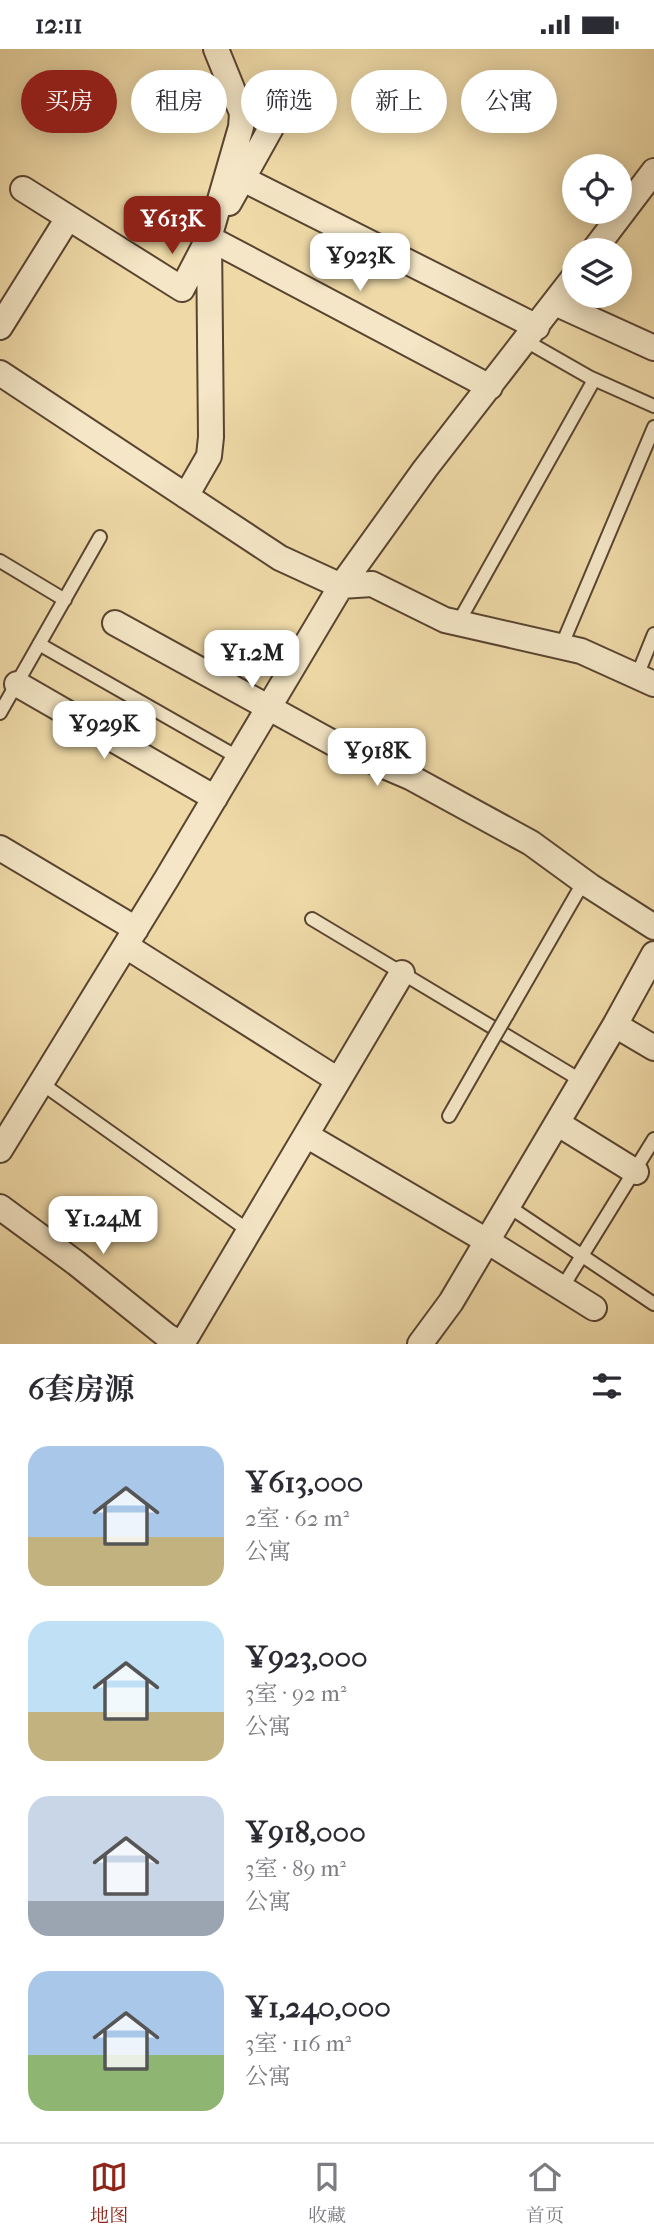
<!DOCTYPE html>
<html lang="zh">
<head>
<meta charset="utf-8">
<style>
	:root { --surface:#fff; --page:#f7f7f7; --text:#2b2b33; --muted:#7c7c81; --line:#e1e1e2; --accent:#8f2418 }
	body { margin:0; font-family:"IM FELL French Canon","Noto Serif SC",serif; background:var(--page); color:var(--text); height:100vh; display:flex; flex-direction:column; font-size:26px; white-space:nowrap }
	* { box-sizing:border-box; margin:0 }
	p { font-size:23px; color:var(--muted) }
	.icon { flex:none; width:38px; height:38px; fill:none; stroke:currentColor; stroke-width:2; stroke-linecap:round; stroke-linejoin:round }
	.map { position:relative; height:1295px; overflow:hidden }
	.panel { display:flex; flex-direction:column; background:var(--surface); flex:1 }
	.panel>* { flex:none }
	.banner { position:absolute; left:21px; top:21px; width:612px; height:63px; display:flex; gap:14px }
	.tools { position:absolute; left:562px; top:105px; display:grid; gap:14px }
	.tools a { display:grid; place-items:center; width:70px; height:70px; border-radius:50%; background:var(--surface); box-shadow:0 4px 18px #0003; font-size:35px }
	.price { position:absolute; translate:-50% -60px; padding:0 16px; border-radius:14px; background:#fff; color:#222; font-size:23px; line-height:46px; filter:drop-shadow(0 2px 4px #0008) }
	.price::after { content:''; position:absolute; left:50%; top:42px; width:21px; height:16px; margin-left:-10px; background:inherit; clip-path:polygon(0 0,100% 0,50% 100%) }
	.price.active { background:var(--accent); color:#fff }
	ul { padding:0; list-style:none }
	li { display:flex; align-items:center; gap:21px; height:175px; padding:0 28px }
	li span { display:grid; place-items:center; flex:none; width:196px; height:140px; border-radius:21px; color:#555 }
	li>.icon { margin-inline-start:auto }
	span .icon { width:84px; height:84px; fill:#fffc; stroke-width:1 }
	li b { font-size:30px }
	h2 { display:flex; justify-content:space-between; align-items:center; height:84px; padding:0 28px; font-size:30px }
	.tag { padding:0 24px; border-radius:32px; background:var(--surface); box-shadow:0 4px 18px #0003; font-size:24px; line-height:63px }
	.tag.active { background:var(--accent); color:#fff }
	.status { display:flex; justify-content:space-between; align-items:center; height:49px; padding:0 35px; background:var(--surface); direction:ltr }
	.status svg { height:19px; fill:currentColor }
	.dock { display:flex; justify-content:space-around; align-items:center; height:98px; border-top:2px solid var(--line); background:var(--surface); font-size:19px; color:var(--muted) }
	.dock a { display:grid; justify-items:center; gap:4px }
	.dock .active { color:var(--accent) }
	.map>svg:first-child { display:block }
</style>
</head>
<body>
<div class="status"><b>12:11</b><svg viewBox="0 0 49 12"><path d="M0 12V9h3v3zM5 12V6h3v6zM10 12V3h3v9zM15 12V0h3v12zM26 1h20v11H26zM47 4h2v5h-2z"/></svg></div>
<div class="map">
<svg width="654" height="1295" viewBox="0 0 654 1295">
	<rect width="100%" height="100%" fill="#eed9a7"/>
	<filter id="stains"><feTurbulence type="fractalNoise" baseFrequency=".00286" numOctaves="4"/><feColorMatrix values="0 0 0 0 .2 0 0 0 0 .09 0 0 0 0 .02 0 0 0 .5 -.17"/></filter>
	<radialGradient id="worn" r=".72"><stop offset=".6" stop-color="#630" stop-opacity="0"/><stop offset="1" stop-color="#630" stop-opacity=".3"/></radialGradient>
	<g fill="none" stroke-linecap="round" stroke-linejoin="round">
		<g stroke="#594431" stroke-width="16">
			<path id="service" d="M526 292 589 328 654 357
				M0 512 65 551
				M458 574 594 331
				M39 595 239 709
				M561 598 654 378
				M637 627 654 585
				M0 664 100 488
				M312 870 582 1032
				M507 966 584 832
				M41 1034 249 1182
				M449 1067 489 997
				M508 1157 654 1255
				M562 1239 654 1090"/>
		</g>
		<g stroke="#594431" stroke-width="28">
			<path id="minor" d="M243 130 537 278
				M23 140 182 240 207 192
				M229 154 271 79
				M209 189 490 338
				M594 201 654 122
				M555 254 654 299
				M0 278 68 169
				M0 324 280 509 341 537 372 535 445 571 581 602 654 635
				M186 447 209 407 211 388 209 189 241 78 242 64 216 0
				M115 574 344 700 410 728 531 794 590 837 654 878
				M17 635 215 749
				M0 799 136 880
				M126 897 338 1031
				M615 976 654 999
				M557 1074 636 1123
				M306 1086 487 1192 594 1259
				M0 1101 167 829 341 537 425 420 574 228
				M0 1158 76 1214 167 1287 181 1295
				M182 1295 402 924
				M420 1295 451 1253 615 976 654 905"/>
		</g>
		<use href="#service" stroke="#f4e6c6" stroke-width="12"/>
		<use href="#minor" stroke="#f4e6c6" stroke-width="24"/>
		<g stroke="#594431" stroke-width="16" stroke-linecap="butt">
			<path id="service-bridge" d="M489 997 507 966"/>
		</g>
		<use href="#service-bridge" stroke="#f4e6c6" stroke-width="12"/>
	</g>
	<rect width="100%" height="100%" filter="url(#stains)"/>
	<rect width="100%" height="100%" fill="url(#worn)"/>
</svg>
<div class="tools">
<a><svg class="icon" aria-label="locate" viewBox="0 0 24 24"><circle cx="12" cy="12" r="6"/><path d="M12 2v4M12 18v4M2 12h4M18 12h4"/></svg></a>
<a><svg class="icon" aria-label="layers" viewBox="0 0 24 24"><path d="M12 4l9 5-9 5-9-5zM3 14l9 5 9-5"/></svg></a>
</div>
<b class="price active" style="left:172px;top:207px">¥613K</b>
<b class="price" style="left:360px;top:244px">¥923K</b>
<b class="price" style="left:252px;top:641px">¥1.2M</b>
<b class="price" style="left:104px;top:712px">¥929K</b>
<b class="price" style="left:377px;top:739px">¥918K</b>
<b class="price" style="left:103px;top:1207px">¥1.24M</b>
<div class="banner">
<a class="tag active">买房</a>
<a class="tag">租房</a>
<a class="tag">筛选</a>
<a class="tag">新上</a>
<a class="tag">公寓</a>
</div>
</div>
<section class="panel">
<h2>6套房源<svg class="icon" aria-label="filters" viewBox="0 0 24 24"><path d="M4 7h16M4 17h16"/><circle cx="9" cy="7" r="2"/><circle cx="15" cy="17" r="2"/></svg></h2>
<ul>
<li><span style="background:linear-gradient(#a9c7e8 65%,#c2b280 0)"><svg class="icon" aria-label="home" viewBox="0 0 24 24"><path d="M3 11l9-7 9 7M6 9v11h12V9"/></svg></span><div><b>¥613,000</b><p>2室 · 62 m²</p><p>公寓</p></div></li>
<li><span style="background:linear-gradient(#bfe0f5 65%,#c2b280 0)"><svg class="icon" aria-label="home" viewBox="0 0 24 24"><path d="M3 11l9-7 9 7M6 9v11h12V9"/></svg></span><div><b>¥923,000</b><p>3室 · 92 m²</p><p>公寓</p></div></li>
<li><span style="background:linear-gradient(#c9d6e8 75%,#9aa5b1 0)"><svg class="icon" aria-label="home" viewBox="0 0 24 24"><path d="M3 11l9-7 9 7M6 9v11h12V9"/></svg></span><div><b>¥918,000</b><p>3室 · 89 m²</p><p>公寓</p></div></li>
<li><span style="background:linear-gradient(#a9c7e8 60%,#8fb573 0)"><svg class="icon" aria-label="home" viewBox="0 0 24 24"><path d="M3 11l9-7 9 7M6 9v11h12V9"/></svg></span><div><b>¥1,240,000</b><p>3室 · 116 m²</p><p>公寓</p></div></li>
</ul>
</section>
<nav class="dock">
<a class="active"><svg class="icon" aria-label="map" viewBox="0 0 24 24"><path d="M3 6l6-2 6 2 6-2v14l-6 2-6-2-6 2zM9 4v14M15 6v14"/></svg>地图</a>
<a><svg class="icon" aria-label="saved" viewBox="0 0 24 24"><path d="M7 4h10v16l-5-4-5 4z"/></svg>收藏</a>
<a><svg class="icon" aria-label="home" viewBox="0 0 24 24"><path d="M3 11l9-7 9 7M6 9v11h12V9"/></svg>首页</a>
</nav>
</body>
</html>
